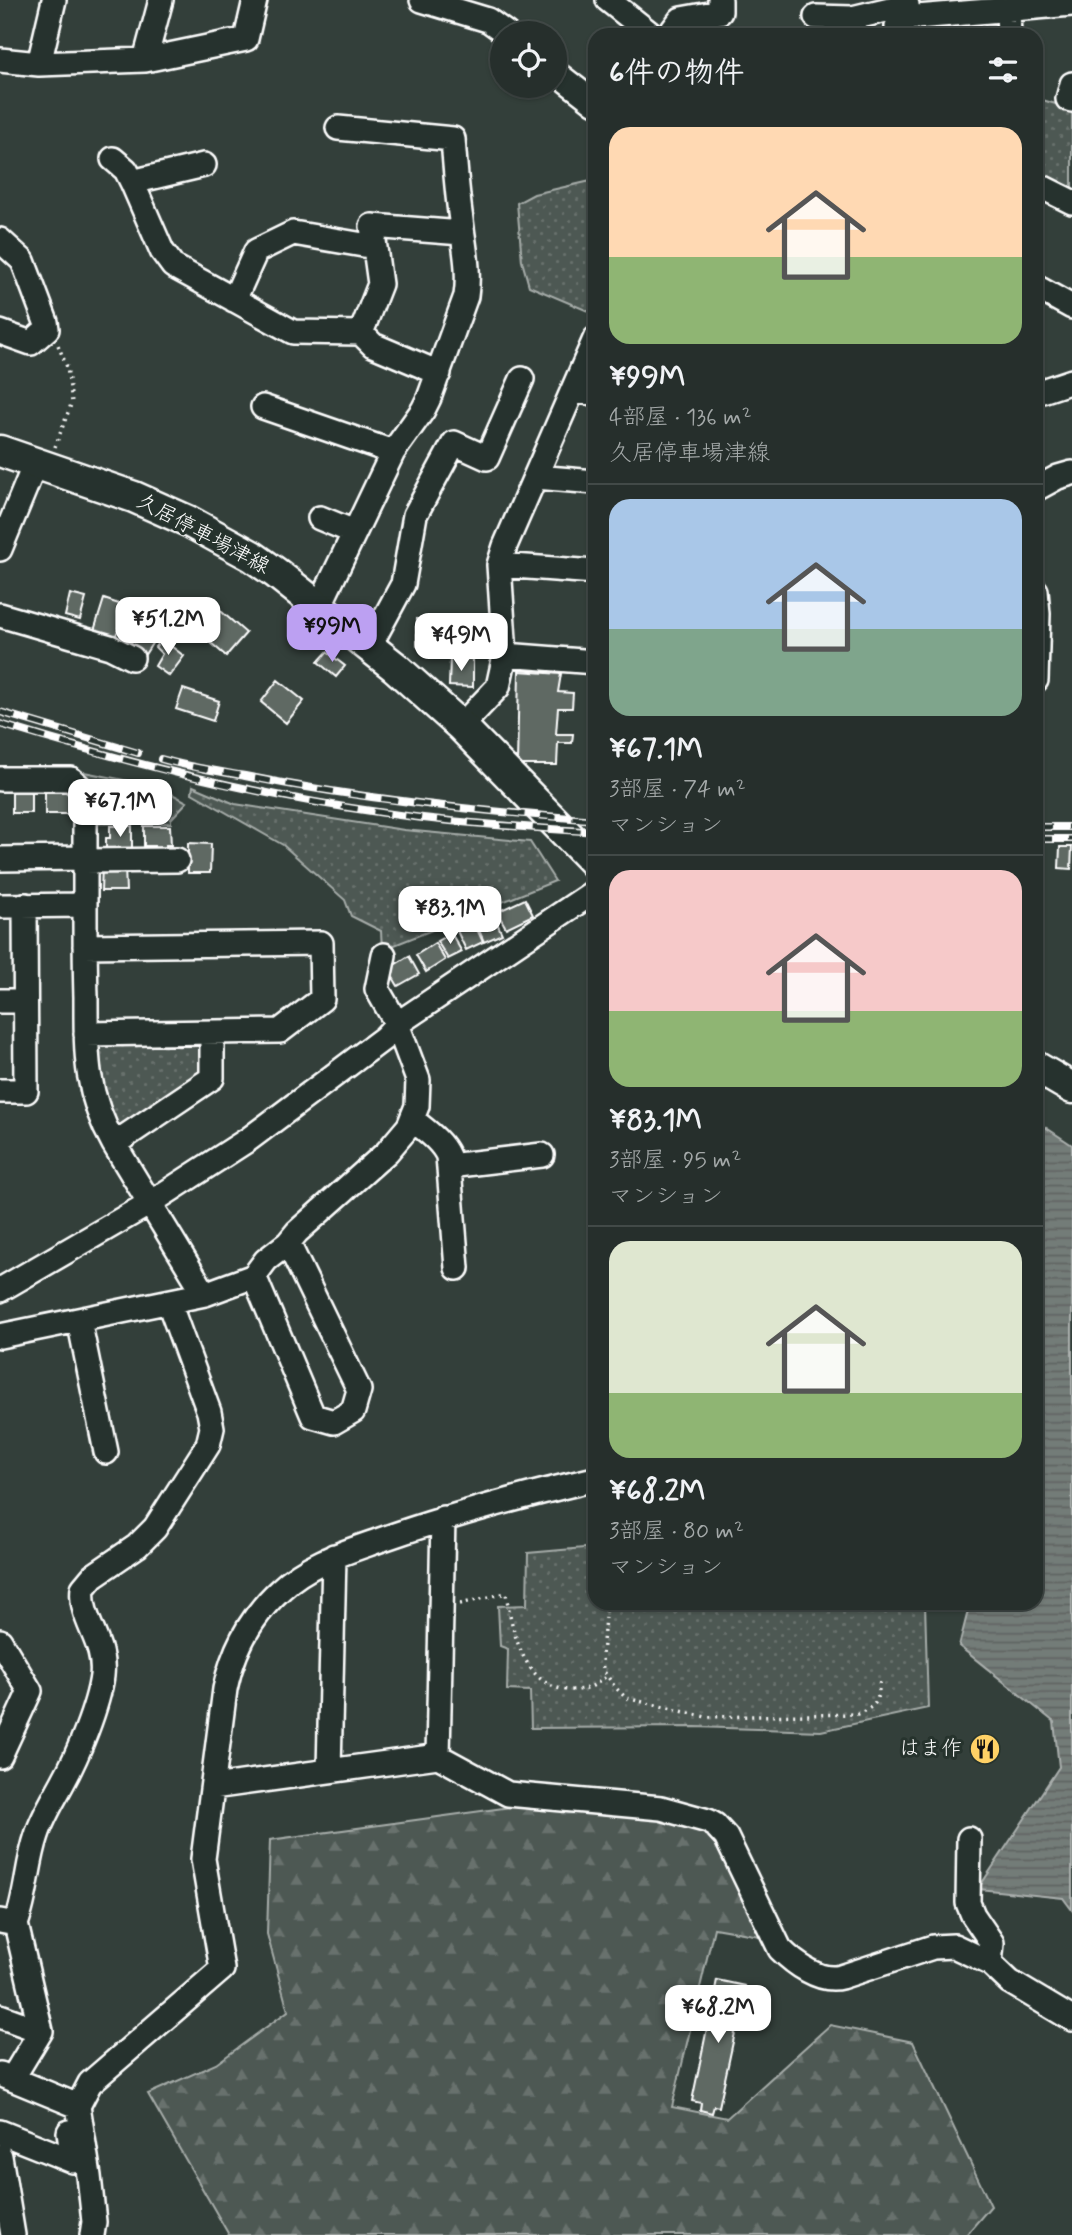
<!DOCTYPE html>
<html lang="ja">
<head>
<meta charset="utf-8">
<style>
	:root { --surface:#262f2c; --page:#323b38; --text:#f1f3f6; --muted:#a4a9a9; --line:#424a48; --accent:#bca0f2 }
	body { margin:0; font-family:Mynerve,"Klee One",sans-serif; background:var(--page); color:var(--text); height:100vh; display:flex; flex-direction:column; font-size:26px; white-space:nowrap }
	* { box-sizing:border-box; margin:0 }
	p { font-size:23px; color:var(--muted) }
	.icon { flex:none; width:38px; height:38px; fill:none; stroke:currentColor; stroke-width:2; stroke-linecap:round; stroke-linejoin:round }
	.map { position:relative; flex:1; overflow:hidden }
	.side { position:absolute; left:588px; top:28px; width:455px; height:1582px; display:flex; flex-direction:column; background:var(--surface); border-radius:21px; box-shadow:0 2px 5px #0004,0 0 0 2px var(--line) }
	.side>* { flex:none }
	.buttons { position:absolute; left:490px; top:21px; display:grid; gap:14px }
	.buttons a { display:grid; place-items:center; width:77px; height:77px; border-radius:50%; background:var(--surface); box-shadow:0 2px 5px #0004,0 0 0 2px var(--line); font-size:35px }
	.price { position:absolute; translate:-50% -60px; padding:0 16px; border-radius:14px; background:#fff; color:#222; font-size:23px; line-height:46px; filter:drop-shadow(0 2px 4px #0008) }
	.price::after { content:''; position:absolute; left:50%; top:42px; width:21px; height:16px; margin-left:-10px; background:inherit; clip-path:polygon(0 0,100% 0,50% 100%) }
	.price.on { background:var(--accent); color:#111 }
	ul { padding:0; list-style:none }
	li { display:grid; align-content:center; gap:14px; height:371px; padding:0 21px }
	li+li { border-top:2px solid var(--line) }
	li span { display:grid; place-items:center; height:217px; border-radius:21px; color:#555 }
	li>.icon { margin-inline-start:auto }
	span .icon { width:126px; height:126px; fill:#fffc; stroke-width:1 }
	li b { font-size:30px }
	h2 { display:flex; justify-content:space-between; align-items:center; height:84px; padding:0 21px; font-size:30px }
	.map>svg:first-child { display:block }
</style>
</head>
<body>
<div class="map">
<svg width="1072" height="2235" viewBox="0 0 1072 2235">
	<defs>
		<pattern id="green-dots" width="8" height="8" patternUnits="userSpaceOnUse" patternTransform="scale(1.75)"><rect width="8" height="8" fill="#4d5853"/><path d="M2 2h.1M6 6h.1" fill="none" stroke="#68716d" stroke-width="1.8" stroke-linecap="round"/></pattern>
		<pattern id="forest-firs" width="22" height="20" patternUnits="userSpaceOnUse" patternTransform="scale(1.75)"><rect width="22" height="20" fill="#4d5853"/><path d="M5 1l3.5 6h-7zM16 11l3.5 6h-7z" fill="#68716d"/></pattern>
		<pattern id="water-rules" width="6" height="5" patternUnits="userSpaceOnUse" patternTransform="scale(1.75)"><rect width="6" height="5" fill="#737b78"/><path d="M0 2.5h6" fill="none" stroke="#606462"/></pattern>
	</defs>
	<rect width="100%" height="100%" fill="#333f3a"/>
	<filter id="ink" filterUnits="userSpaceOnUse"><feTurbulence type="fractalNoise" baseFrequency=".0143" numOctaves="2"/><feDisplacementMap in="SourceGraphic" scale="14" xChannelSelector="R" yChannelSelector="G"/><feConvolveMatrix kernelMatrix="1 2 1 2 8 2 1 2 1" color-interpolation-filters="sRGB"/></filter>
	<g filter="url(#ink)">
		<path fill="url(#green-dots)" stroke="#a6aca9" stroke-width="2" d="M1036 98 1072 109V193L1036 175Z
			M595 180V314L529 286 522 261 517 203 534 194Z
			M74 770 159 787 187 802 171 819V823L93 824Z
			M193 786 235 804 404 830 530 842 555 881 382 950 381 931 351 916 345 900 283 845 192 793Z
			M195 1040 204 1049V1067L198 1078 124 1128 111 1124 94 1051 104 1041Z
			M595 1547V1603H925L928 1708 821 1731 695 1727 531 1728 530 1691 507 1690 508 1649 500 1646 498 1606 527 1605 528 1553Z"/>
		<path fill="url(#forest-firs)" stroke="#a6aca9" stroke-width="2" d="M526 1805C569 1809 682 1811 714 1836L765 1937 714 1928 672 2107 727 2118 830 2025 913 2042 991 2206 966 2235H229L148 2094 216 2064 288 2011 267 1934 270 1840Z"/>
		<path fill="url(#water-rules)" stroke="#abb0ae" stroke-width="2" d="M1036 1121 1072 1145V1910L1063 1898 978 1889 1059 1767 1054 1722 959 1646 970 1603H1036Z"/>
		<path fill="#5f6964" stroke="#fff" stroke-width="2" d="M70 594 86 598 80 620 65 616Z
			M104 599 134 609 128 625 120 624 114 641 93 634Z
			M215 606 246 633 226 656 195 629Z
			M417 619H444V653H426L417 646Z
			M144 624 158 634 144 656 129 645Z
			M164 636 173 643 171 646 184 656 169 676 155 666 162 654 155 647Z
			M327 652 345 666 336 677 318 662Z
			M450 658 473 659V687L449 686Z
			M519 671 561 674 558 692 573 693 572 708H558L556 734H573L572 743H558L557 765H517Z
			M278 680 304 701 286 723 261 702Z
			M183 689 219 701 213 721 176 709Z
			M69 784 72 814H45V790Z
			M12 785H31V813H12Z
			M110 826H132V851H106V838H110Z
			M144 826H170L171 845H166V851H154V846H144Z
			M188 843 211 844 210 873H188Z
			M1060 847H1072L1071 869 1059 868Z
			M102 865 125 867 126 891H101Z
			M525 899 533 915 506 928 497 912Z
			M493 914 502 934 484 942 476 923Z
			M474 923 483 942 466 950 457 931Z
			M451 933 462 952 448 959 437 941Z
			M435 943 445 960 426 972 416 955Z
			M409 956 419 974 398 986 388 969Z
			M717 1980 745 1986 719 2107 714 2106 712 2113 700 2110 701 2103 692 2101Z"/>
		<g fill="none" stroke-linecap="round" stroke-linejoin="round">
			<g stroke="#fff" stroke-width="28">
				<path id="minor" d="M422 0 488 20 506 33
					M608 0 652 35
					M1008 11 1009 35
					M816 17 852 18 907 5
					M669 35 681 19 720 12V0
					M899 35 897 27 905 18 1072 4
					M0 60 39 64 145 60 246 39 255 0
					M145 60 161 0
					M39 64 54 0
					M555 72 595 103
					M1072 84 1068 99 1072 100
					M113 159 126 170 132 182
					M204 165 132 182 162 251 173 266 293 332 361 333 373 345 439 373
					M1036 184 1072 202
					M0 240 23 261 46 322 47 329 31 343 0 332
					M1036 287 1072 307
					M234 300 256 251 293 233 375 247
					M361 333 380 284 372 226 462 233
					M573 391 595 393
					M1036 393 1072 381
					M263 407 393 452
					M536 477 595 482
					M1036 489 1058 477 1072 473
					M320 518 354 532
					M0 549 35 464
					M499 565 595 572
					M1036 591 1038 614 1036 680
					M319 607 393 452 423 410 429 398 466 296C470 270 464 246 461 220 457 193 455 166 453 139L338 128
					M0 615 110 647 132 658
					M369 647 403 584 415 515 454 443 487 458 522 379
					M505 655 595 662
					M461 726 498 687 505 655 499 565 505 546 595 339
					M0 779H71L85 792V905
					M0 859 85 858
					M85 861 177 860
					M0 906 85 905C85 935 85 966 86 997 86 1054 85 1093 114 1144L205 1294
					M85 946 321 943 322 999 280 1031 86 1034
					M0 1001H25
					M0 1091H26L25 905
					M412 1119C425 1130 441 1140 448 1156L457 1268
					M114 1144 212 1078V1033
					M449 1166 542 1155
					M254 1276 313 1416 334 1422 353 1411 359 1390 288 1243
					M0 1290 150 1203 249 1139 384 1038 397 1024 595 891
					M79 1320 106 1452
					M0 1336 205 1294 254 1276 266 1260 288 1243 297 1232 387 1152 409 1126 417 1106 418 1080 397 1024 377 989 384 955
					M0 1641 30 1691 0 1756
					M438 1756 443 1518
					M329 1770 334 1556
					M213 1787 438 1756 508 1794 661 1808 708 1821 715 1825 726 1837 780 1949C794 1963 820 1983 841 1977L933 1947 954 1946 990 1963 1010 1982 1072 2019
					M969 1839 968 1903 973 1915 992 1943 990 1963
					M0 1921 16 1924C27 1895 27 1864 37 1835 43 1816 54 1799 63 1782 78 1755 98 1706 102 1676 106 1641 79 1620 83 1588L93 1576 137 1546 155 1528 208 1445 212 1428 209 1412 169 1303
					M0 2016 41 2031
					M0 2074 78 2106
					M12 2079 41 2031 16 1924
					M0 2132 73 2161 69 2132
					M0 2156 13 2235
					M92 2235 94 2222 89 2176 78 2106 90 2083 222 1969 203 1859 225 1689C233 1650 251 1616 281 1589 308 1563 346 1552 380 1540 451 1515 522 1496 595 1479"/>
			</g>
			<g stroke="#fff" stroke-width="35">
				<path id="major" d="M0 451 134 497 188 521 252 556 276 573 395 667 461 726 595 863
					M1036 1067 1072 1088"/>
			</g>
			<path stroke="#fff" stroke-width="3.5" stroke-dasharray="2 5" stroke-linecap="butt" d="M55 447 72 402 67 367 58 345
				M606 1603 602 1656 603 1670 615 1687 626 1698 706 1717 857 1714C880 1705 878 1700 880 1677
				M460 1604 506 1593C512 1631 524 1690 572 1690 586 1690 596 1686 606 1676"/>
			<use href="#minor" stroke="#26332d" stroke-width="23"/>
			<use href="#major" stroke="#26332d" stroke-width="30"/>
			<g stroke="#fff" stroke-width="8">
				<path id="rail" d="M0 712 138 753
					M0 724C124 762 249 794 378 812 450 823 523 827 595 832
					M161 759C189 767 217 771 245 776 361 799 478 811 595 820
					M1036 827H1072
					M1036 839H1072"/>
			</g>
			<use href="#rail" stroke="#26332d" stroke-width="5" stroke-dasharray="16" stroke-linecap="butt"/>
		</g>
	</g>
	<defs>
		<g id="restaurant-disc" transform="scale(1.575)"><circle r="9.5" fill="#ffd166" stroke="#26332d"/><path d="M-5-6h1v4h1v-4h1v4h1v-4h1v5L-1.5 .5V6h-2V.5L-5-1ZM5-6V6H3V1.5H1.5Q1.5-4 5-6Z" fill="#111"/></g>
	</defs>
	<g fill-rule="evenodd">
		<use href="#restaurant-disc" x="985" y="1749"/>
	</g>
	<g text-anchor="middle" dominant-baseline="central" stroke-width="6" stroke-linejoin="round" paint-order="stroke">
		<g font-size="21" fill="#fff" stroke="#26332d">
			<text transform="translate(203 534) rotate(28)">久居停車場津線</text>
		</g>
		<g font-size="21" fill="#fff" stroke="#26332d" text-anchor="end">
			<text x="962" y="1749">はま作</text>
		</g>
	</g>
</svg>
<div class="buttons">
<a><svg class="icon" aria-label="locate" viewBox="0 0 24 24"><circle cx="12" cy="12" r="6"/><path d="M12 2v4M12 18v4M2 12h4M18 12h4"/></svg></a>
</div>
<b class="price" style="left:168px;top:657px">¥51.2M</b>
<b class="price on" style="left:332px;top:664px">¥99M</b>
<b class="price" style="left:461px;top:673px">¥49M</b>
<b class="price" style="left:120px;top:839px">¥67.1M</b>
<b class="price" style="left:450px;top:946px">¥83.1M</b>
<b class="price" style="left:718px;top:2045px">¥68.2M</b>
<section class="side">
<h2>6件の物件<svg class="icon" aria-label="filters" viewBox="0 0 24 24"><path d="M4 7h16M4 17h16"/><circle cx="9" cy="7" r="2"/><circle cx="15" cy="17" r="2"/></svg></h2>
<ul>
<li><span style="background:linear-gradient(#ffd9b3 60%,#8fb573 0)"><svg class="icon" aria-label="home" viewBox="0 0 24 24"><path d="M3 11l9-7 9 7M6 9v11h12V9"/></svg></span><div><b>¥99M</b><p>4部屋 · 136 m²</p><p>久居停車場津線</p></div></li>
<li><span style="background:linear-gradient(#a9c7e8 60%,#7fa58c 0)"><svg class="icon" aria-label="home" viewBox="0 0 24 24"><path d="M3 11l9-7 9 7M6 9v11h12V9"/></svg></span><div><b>¥67.1M</b><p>3部屋 · 74 m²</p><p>マンション</p></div></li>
<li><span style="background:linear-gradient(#f6c9c9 65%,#8fb573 0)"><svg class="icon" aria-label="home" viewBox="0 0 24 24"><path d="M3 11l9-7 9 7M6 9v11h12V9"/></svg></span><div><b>¥83.1M</b><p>3部屋 · 95 m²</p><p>マンション</p></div></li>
<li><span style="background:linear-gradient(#dfe7d0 70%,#8fb573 0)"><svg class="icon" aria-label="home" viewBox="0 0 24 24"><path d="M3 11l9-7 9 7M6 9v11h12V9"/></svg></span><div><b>¥68.2M</b><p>3部屋 · 80 m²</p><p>マンション</p></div></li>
</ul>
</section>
</div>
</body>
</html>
